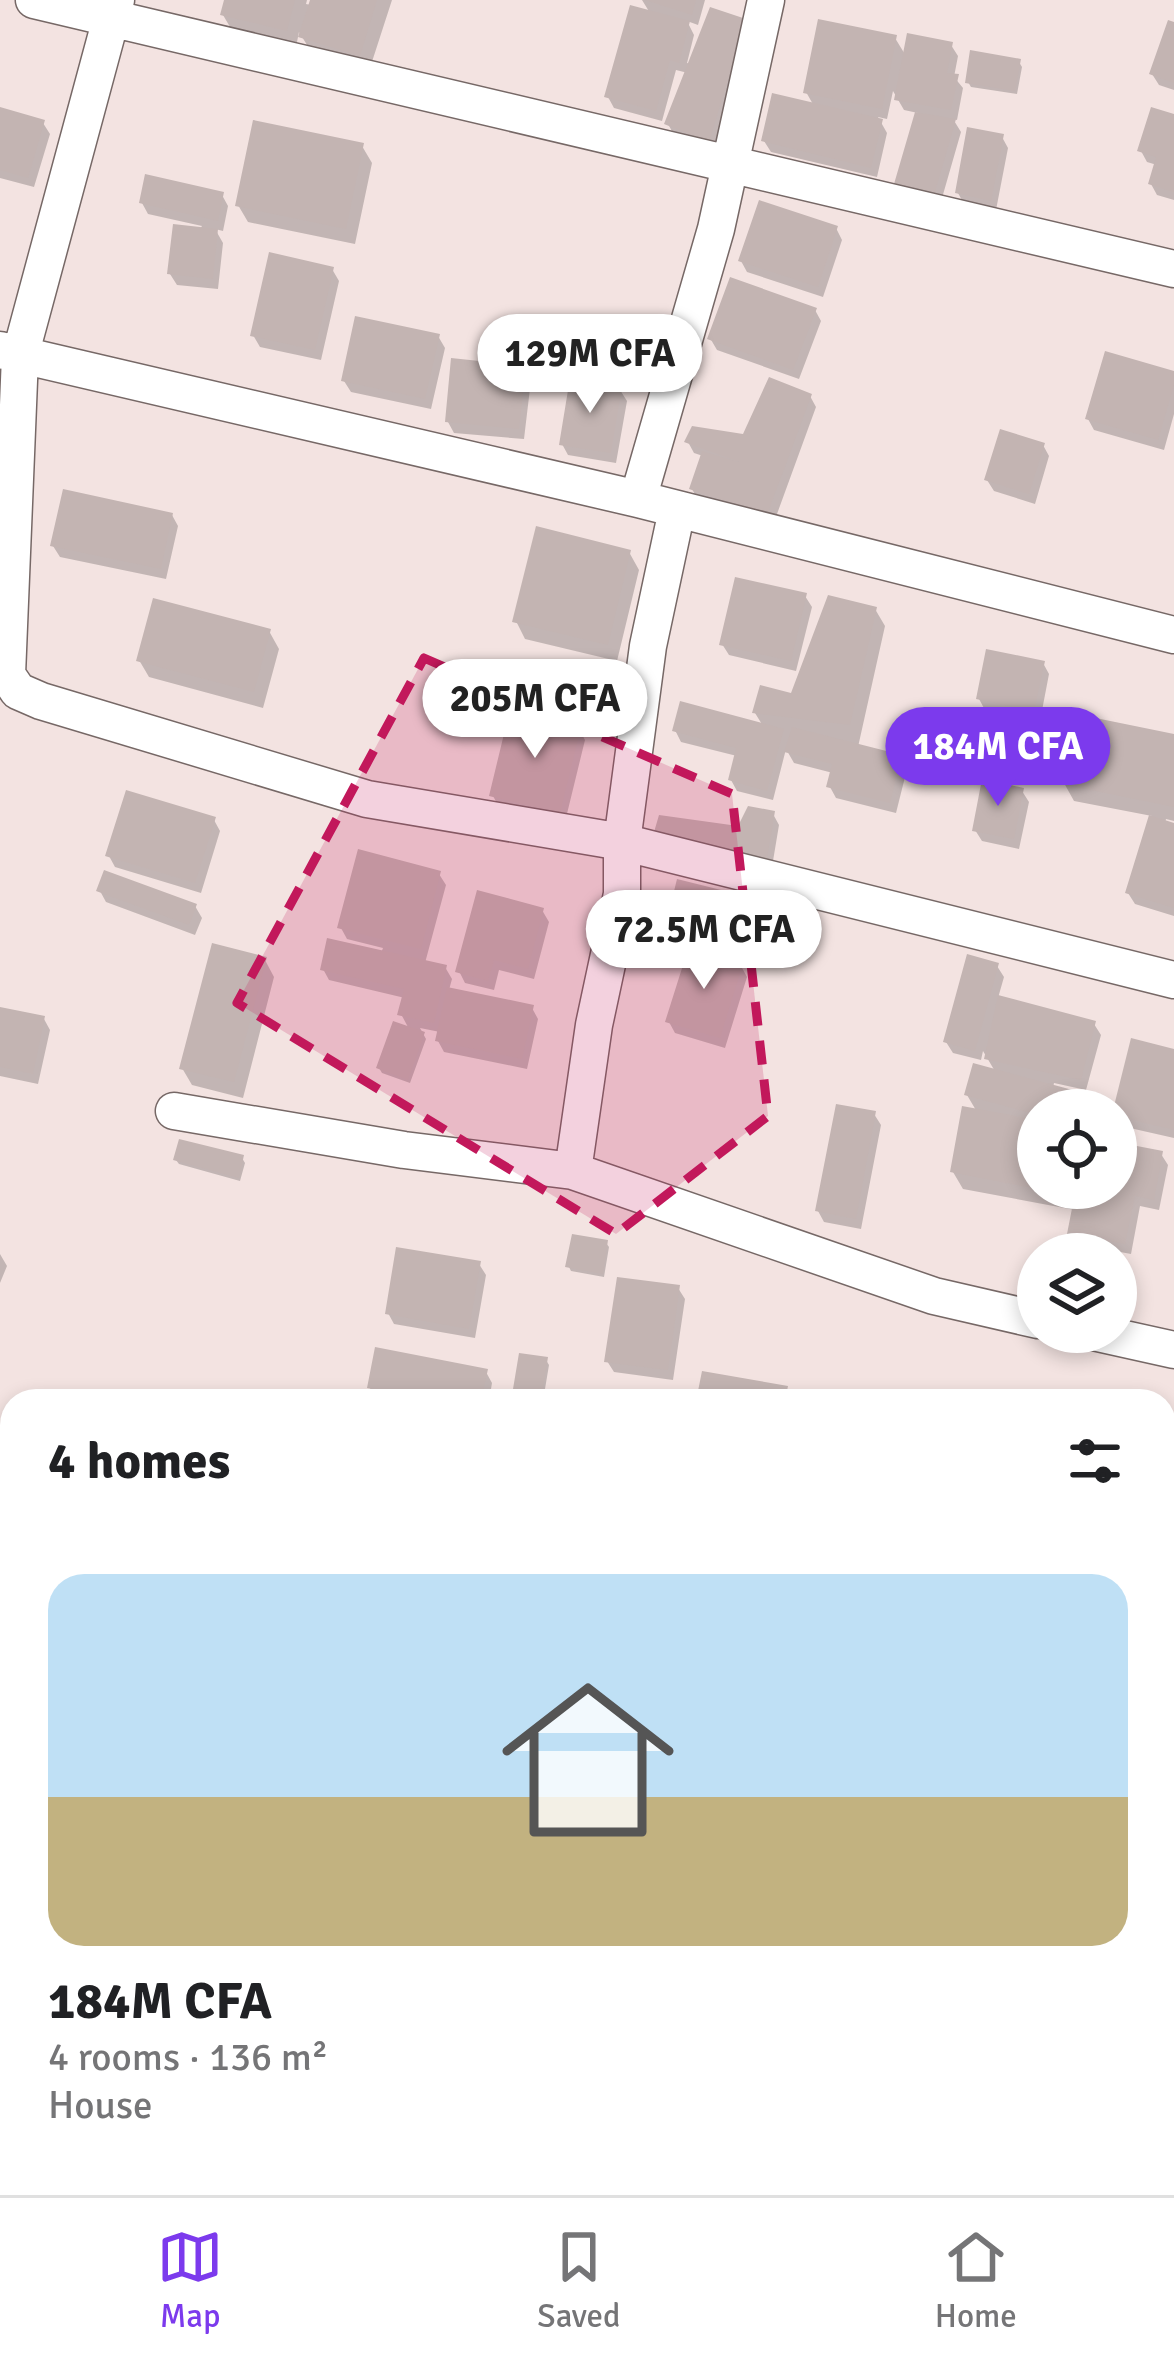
<!DOCTYPE html>
<html lang="en">
<head>
<meta charset="utf-8">
<style>
	:root { --surface:#fff; --page:#f6f6f6; --text:#202124; --muted:#757577; --line:#e0e0e0; --accent:#7c3aed }
	body { margin:0; font-family:Signika,sans-serif; background:var(--page); color:var(--text); height:100vh; display:flex; flex-direction:column; font-size:45px; white-space:nowrap }
	* { box-sizing:border-box; margin:0 }
	p { font-size:39px; color:var(--muted) }
	.icon { flex:none; width:66px; height:66px; fill:none; stroke:currentColor; stroke-width:2; stroke-linecap:round; stroke-linejoin:round }
	.map { position:relative; flex:1; overflow:hidden }
	.panel { position:absolute; left:0px; top:1389px; width:1176px; height:807px; display:flex; flex-direction:column; background:var(--surface); border-radius:36px 36px 0 0; box-shadow:0 6px 18px #0003 }
	.panel>* { flex:none }
	.tools { position:absolute; left:1017px; top:1089px; display:grid; gap:24px }
	.tools a { display:grid; place-items:center; width:120px; height:120px; border-radius:50%; background:var(--surface); box-shadow:0 6px 18px #0003; font-size:60px }
	.price { position:absolute; translate:-50% -102px; padding:0 27px; border-radius:42px; background:#fff; color:#222; font-size:39px; line-height:78px; filter:drop-shadow(0 3px 6px #0008) }
	.price::after { content:''; position:absolute; left:50%; top:72px; width:36px; height:27px; margin-left:-18px; background:inherit; clip-path:polygon(0 0,100% 0,50% 100%) }
	.price.on { background:var(--accent); color:#fff }
	ul { padding:0; list-style:none }
	li { display:grid; align-content:center; gap:24px; height:636px; padding:0 48px }
	li span { display:grid; place-items:center; height:372px; border-radius:36px; color:#555 }
	li>.icon { margin-inline-start:auto }
	span .icon { width:216px; height:216px; fill:#fffc; stroke-width:1 }
	li b { font-size:51px }
	h2 { display:flex; justify-content:space-between; align-items:center; height:144px; padding:0 48px; font-size:51px }
	.dock { display:flex; justify-content:space-around; align-items:center; height:168px; border-top:3px solid var(--line); background:var(--surface); font-size:33px; color:var(--muted) }
	.dock a { display:grid; justify-items:center; gap:6px }
	.dock .on { color:var(--accent) }
	.map>svg:first-child { display:block }
</style>
</head>
<body>
<div class="map">
<svg width="1174" height="2195" viewBox="0 0 1174 2195">
	<rect width="100%" height="100%" fill="#f3e3e1"/>
	<path fill="#0003" d="M227 0H307L306 4 311 5 313 0H392L369 71 312 53 299 32 296 47 233 32 223 15Z
		M642 0H705L698 25 687 21 694 35 687 63 691 64 744 22 715 151 674 135 668 124 688 73 676 70 662 121 614 108 608 97 650 13Z
		M1174 25V90L1159 85 1152 74Z
		M895 38 906 56 951 45 958 56 954 77 963 88 957 120 953 119 961 132 940 205 904 195 897 183 918 113 904 110 893 91 887 119 878 117 887 133 877 177 771 152 764 141 814 106 806 92Z
		M1019 62 1022 67 1017 94 971 87 968 82Z
		M0 111 43 123 50 134 34 187 0 178Z
		M1174 116V200L1157 195 1151 184 1157 165 1147 162 1141 151Z
		M1002 137 1008 148 996 210 964 204 958 193Z
		M362 146 372 163 355 244 248 222 238 205Z
		M222 195 228 206 223 231 215 229 223 243 218 289 177 285 170 274 202 226 148 214 142 203Z
		M836 228 842 240 823 297 747 272 741 261Z
		M332 269 339 281 321 360 260 347 253 335Z
		M815 310 821 321 799 379 717 350 710 338Z
		M438 336 445 348 431 409 351 392 344 381Z
		M524 368 531 380 524 439 454 433 448 422Z
		M1174 374V414L1164 450 1094 430 1088 419Z
		M620 390 627 401 616 463 568 455 562 444Z
		M810 396 816 407 773 525 698 500 692 489 703 456 694 453 688 442 745 437Z
		M1043 445 1049 456 1035 504 994 491 987 480Z
		M172 515 178 526 166 579 60 557 53 546Z
		M629 552 639 570 617 661 525 639 516 621Z
		M805 596 812 607 796 671 729 655 722 644Z
		M875 609 885 626 858 747 900 757 907 769 896 813 836 798 830 787 833 773 794 763 786 749 773 800 737 791 731 780 737 756 681 742 675 730 763 726 755 713 793 697Z
		M269 631 279 649 263 708 149 677 139 660Z
		M1043 663 1049 674 1040 721 985 710 979 699Z
		M579 729 585 740 565 822 499 807 493 796Z
		M1174 737V821L1166 819 1165 823 1174 826V916L1135 904 1128 893 1152 816 1074 801 1064 783Z
		M1022 791 1029 802 1019 849 982 841 975 830Z
		M773 814 779 825 770 879 739 829Z
		M214 820 220 831 201 893 115 867 109 856Z
		M439 874 446 885 425 963 445 967 452 979 449 990 532 1008 538 1019 527 1069 444 1052 438 1041 440 1032 420 1028 426 1039 410 1083 382 1073 379 1068 409 1029 401 1014 405 998 329 980 323 969 381 953 383 948 347 939 341 928Z
		M100 891 195 906 202 918 195 935 106 902Z
		M767 904 773 916 764 952 677 931 671 920Z
		M542 910 549 922 534 979 499 970 494 990 465 983 459 971Z
		M265 960 274 977 243 1098 192 1085 182 1068Z
		M741 966 747 977 725 1048 675 1033 669 1022Z
		M997 966 1004 977 998 998 1094 1024 1101 1035 1086 1090 1054 1083 1053 1088 1078 1094 1083 1110H1038V1188H1116V1145L1161 1154 1168 1165 1159 1210 1140 1206 1131 1254 1077 1244 1070 1233 1075 1210 963 1189 953 1172 977 1112 967 1095 996 1073 983 1051 981 1060 953 1053 946 1042Z
		M0 1010 44 1019 50 1030 38 1084 0 1076Z
		M1174 1052V1138L1121 1126 1116 1110Z
		M874 1114 881 1125 861 1229 824 1222 818 1211Z
		M242 1158 245 1163 240 1181 179 1164 176 1160Z
		M606 1243 609 1247 604 1277 571 1271 569 1267Z
		M0 1254 7 1266 0 1283Z
		M479 1264 486 1275 475 1338 394 1324 388 1313Z
		M678 1288 685 1299 673 1380 614 1372 607 1361Z
		M546 1360 549 1365 543 1401H514Z
		M486 1372 492 1383 489 1401H388L376 1399 370 1388Z
		M0 1681 12 1684V1757L0 1754Z
		M12 2029V2134L0 2129V2097Z
		M781 2184H883L881 2195H782Z
		M911 2184H969L968 2195H911Z"/>
	<path fill="#c3b4b2" d="M224 0H295L287 31 220 15Z
		M310 0H377L360 56 298 37Z
		M645 0H696L692 15Z
		M630 5 690 21 679 63 670 60 656 111 604 97Z
		M710 7 746 19 709 142 664 124Z
		M818 19 897 35 882 109 803 93Z
		M1168 20 1174 22V83L1149 74Z
		M907 33 953 42 947 73 959 74 951 110 894 100Z
		M970 50 1021 59 1015 91 965 83Z
		M772 93 883 119 871 168 761 141Z
		M0 107 45 120 28 178 0 170Z
		M1151 107 1174 114V192L1148 184 1156 157 1137 151Z
		M915 112 956 119 934 195 894 184Z
		M253 120 364 143 346 229 235 206Z
		M967 127 1004 134 991 201 955 193Z
		M145 174 224 192 218 221 139 203Z
		M759 200 838 226 818 287 738 261Z
		M173 224 218 229 213 279 167 274Z
		M269 252 334 267 315 350 250 336Z
		M730 277 817 308 793 370 707 339Z
		M355 316 440 334 425 399 341 381Z
		M1105 351 1174 371V385L1158 440 1085 419Z
		M451 358 526 366 519 429 445 422Z
		M769 377 812 394 767 515 689 489 702 451 739 462 684 442 692 426 743 434Z
		M570 378 622 387 611 453 559 445Z
		M1000 429 1045 443 1029 494 984 480Z
		M63 489 173 513 161 569 50 546Z
		M536 526 631 550 608 645 512 622Z
		M735 577 807 593 791 661 719 645Z
		M828 595 877 607 850 725 752 713 760 685 791 693Z
		M153 598 271 629 254 692 136 661Z
		M986 649 1045 661 1034 711 976 699Z
		M680 701 784 729 767 791 728 780 736 748 672 731Z
		M510 709 581 727 560 813 489 796Z
		M1076 714 1174 734V807L1061 784Z
		M792 727 902 755 890 803 826 787 832 764 784 752Z
		M982 779 1024 788 1014 839 972 831Z
		M126 790 216 817 195 883 105 856Z
		M748 806 775 811 765 870 652 839 659 815 738 826Z
		M1149 815 1174 823V908L1125 893Z
		M358 849 441 871 421 949 337 928Z
		M104 870 197 904 189 925 96 891Z
		M677 879 769 902 759 942 667 920Z
		M477 890 544 908 528 969 494 960 488 981 455 972Z
		M327 938 447 965 434 1023 397 1015 404 989 320 970Z
		M212 943 267 957 234 1082 179 1069Z
		M689 946 743 963 720 1038 665 1022Z
		M967 954 999 963 975 1051 943 1042Z
		M447 987 534 1005 522 1059 435 1041Z
		M998 995 1096 1021 1081 1080 984 1059Z
		M0 1007 45 1016 33 1074 0 1067Z
		M393 1021 425 1032 408 1080 376 1068Z
		M1131 1038 1174 1049V1130L1116 1116 1113 1110Z
		M973 1063 1080 1092 1075 1110H1038V1115L964 1095Z
		M836 1104 876 1111 856 1219 815 1211Z
		M962 1106 1038 1120V1189L950 1172Z
		M179 1139 244 1155 239 1178 173 1160Z
		M1116 1142 1163 1151 1154 1200 1135 1196 1125 1244 1067 1234 1076 1188H1116Z
		M572 1234 608 1240 603 1274 565 1267Z
		M396 1247 481 1261 469 1329 385 1314Z
		M617 1277 680 1285 668 1370 604 1362Z
		M375 1347 488 1369 481 1401H435L367 1388Z
		M519 1353 548 1357 541 1401H511Z
		M702 1371 788 1386 785 1401H696Z
		M0 1678 12 1681V1748L0 1745Z
		M1172 1863H1174V1905L1164 1902Z
		M1172 1933 1174 1934V1990L1164 1988Z
		M1164 2021 1174 2024V2056L1164 2053Z
		M10 2025H12V2125L0 2123V2080Z
		M608 2184H631L628 2195H606Z
		M778 2184H876L874 2195H793L777 2192Z
		M908 2184H960L959 2195H908Z"/>
	<g fill="none" stroke-linecap="round" stroke-linejoin="round">
		<g stroke="#766866" stroke-width="39">
			<path id="minor" d="M34 0 1174 269
				M116 0 20 356 7 675 18 691 41 701 367 799 622 842 1174 980
				M0 350 638 499 1174 635
				M638 499 716 229 766 0
				M174 1111 404 1150 573 1171 934 1296 1038 1320
				M573 1171 594 1025 622 894V842L648 646 677 510
				M1093 1332 1174 1350
				M0 1446 12 1449
				M1164 1522 1174 1468
				M1164 1725 1174 1727
				M0 1812 12 1814
				M1164 2073 1174 2074
				M0 2174 12 2177
				M43 2184 88 2195
				M1042 2195 1045 2184"/>
		</g>
		<use href="#minor" stroke="#fff" stroke-width="36"/>
	</g>
	<path fill="#c2185b" fill-opacity="0.2" stroke="#c2185b" stroke-width="9" stroke-dasharray="24 15" stroke-linejoin="round" d="M424 658 732 794 768 1116 616 1234 237 1003Z"/>
</svg>
<div class="tools">
<a><svg class="icon" aria-label="locate" viewBox="0 0 24 24"><circle cx="12" cy="12" r="6"/><path d="M12 2v4M12 18v4M2 12h4M18 12h4"/></svg></a>
<a><svg class="icon" aria-label="layers" viewBox="0 0 24 24"><path d="M12 4l9 5-9 5-9-5zM3 14l9 5 9-5"/></svg></a>
</div>
<b class="price" style="left:590px;top:416px">129M CFA</b>
<b class="price" style="left:535px;top:761px">205M CFA</b>
<b class="price on" style="left:998px;top:809px">184M CFA</b>
<b class="price" style="left:704px;top:992px">72.5M CFA</b>
<section class="panel">
<h2>4 homes<svg class="icon" aria-label="filters" viewBox="0 0 24 24"><path d="M4 7h16M4 17h16"/><circle cx="9" cy="7" r="2"/><circle cx="15" cy="17" r="2"/></svg></h2>
<ul>
<li><span style="background:linear-gradient(#bfe0f5 60%,#c2b280 0)"><svg class="icon" aria-label="home" viewBox="0 0 24 24"><path d="M3 11l9-7 9 7M6 9v11h12V9"/></svg></span><div><b>184M CFA</b><p>4 rooms · 136 m²</p><p>House</p></div></li>
</ul>
</section>
</div>
<nav class="dock">
<a class="on"><svg class="icon" aria-label="map" viewBox="0 0 24 24"><path d="M3 6l6-2 6 2 6-2v14l-6 2-6-2-6 2zM9 4v14M15 6v14"/></svg>Map</a>
<a><svg class="icon" aria-label="saved" viewBox="0 0 24 24"><path d="M7 4h10v16l-5-4-5 4z"/></svg>Saved</a>
<a><svg class="icon" aria-label="home" viewBox="0 0 24 24"><path d="M3 11l9-7 9 7M6 9v11h12V9"/></svg>Home</a>
</nav>
</body>
</html>
